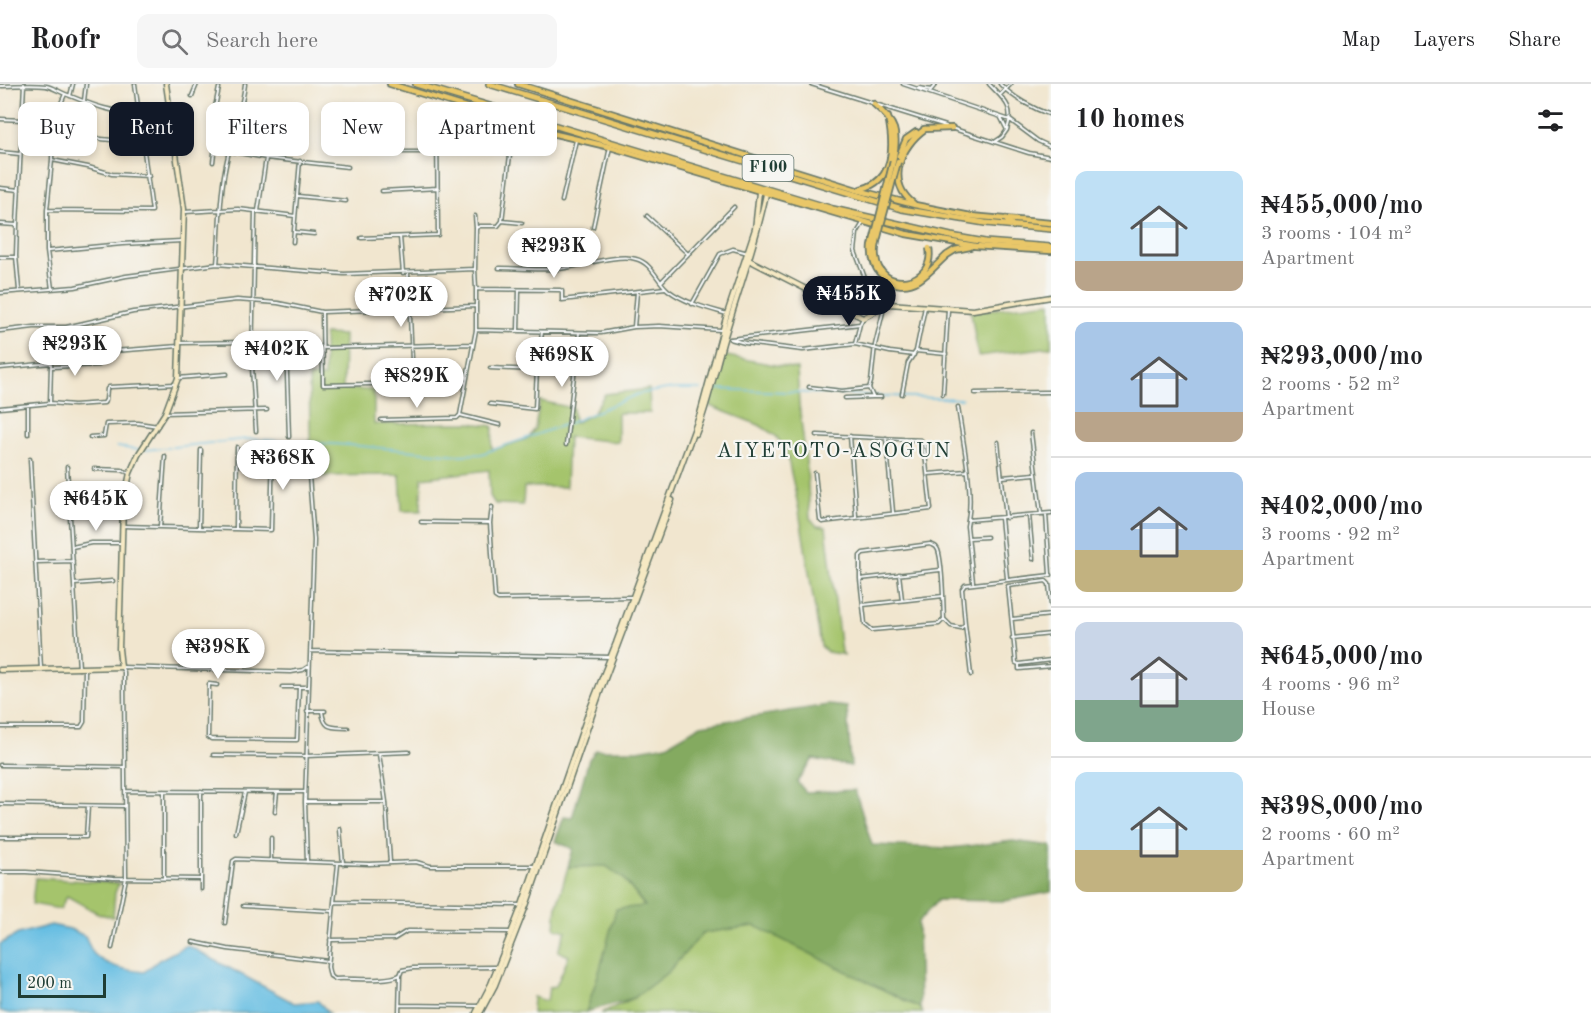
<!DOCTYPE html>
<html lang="en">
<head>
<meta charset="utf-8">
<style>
	:root { --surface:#fff; --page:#f6f6f6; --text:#202124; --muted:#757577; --line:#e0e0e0; --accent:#111827 }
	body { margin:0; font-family:"Old Standard TT",serif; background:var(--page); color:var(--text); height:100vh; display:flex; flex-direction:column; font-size:22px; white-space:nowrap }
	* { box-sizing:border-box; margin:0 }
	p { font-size:20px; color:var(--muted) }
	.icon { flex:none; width:33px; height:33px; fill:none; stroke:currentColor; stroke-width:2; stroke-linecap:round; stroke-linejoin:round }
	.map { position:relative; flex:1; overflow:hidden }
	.panel { display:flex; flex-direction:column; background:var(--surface); width:540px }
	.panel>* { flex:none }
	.guide { position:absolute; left:18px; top:18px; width:570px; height:54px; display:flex; gap:12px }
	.scale { position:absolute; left:18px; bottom:15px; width:88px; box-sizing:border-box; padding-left:6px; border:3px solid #1f3d34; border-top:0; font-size:16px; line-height:21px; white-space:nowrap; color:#1f3d34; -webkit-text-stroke:4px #f6f6f2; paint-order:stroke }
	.price { position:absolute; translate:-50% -51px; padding:0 14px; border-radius:21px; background:#fff; color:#222; font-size:20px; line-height:39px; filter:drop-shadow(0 2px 3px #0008) }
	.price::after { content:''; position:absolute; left:50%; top:36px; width:18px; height:14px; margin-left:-9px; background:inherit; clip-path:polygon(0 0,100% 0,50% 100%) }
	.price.selected { background:var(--accent); color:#fff }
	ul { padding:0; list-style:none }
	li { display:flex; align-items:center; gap:18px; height:150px; padding:0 24px }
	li+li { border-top:2px solid var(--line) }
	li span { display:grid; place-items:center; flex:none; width:168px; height:120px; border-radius:12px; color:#555 }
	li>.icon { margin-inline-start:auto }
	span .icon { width:72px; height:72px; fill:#fffc; stroke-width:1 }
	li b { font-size:26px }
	h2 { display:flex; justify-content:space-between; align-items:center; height:72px; padding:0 24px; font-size:26px }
	.chip { padding:0 21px; border-radius:12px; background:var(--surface); box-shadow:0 3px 9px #0003; font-size:21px; line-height:54px }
	.chip.selected { background:var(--accent); color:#fff }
	header { display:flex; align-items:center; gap:36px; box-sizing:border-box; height:84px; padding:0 30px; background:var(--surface); border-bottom:2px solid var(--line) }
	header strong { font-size:28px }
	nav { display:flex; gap:33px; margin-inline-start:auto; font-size:21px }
	.search { width:420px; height:54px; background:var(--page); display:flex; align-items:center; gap:15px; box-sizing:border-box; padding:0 21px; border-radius:12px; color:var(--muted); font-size:22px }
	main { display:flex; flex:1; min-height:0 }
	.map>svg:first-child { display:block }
</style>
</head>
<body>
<header>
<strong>Roofr</strong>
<div class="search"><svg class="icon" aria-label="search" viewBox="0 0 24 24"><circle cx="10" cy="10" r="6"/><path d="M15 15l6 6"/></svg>Search here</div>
<nav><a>Map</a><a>Layers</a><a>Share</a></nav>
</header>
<main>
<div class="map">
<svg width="1051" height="929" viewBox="0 0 1051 929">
	<rect width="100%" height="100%" fill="#f6f6f2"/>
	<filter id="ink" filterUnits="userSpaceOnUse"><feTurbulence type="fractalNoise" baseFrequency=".0167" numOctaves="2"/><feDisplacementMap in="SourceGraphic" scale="12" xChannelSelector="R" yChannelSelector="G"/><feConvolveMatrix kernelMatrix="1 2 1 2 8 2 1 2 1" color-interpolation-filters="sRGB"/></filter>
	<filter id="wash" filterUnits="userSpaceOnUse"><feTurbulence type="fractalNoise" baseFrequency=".008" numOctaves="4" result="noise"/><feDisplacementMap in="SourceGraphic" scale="24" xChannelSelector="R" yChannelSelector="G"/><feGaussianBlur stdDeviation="1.35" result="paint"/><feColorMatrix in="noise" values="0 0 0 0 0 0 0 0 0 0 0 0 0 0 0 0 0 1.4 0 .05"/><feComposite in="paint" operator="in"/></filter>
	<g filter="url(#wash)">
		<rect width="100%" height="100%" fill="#f1e6cf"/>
		<path fill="#a5c46c" stroke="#628050" stroke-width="1.5" d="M1051 218V263L978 272 971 228Z
			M324 250 344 251 343 305 374 306V340L470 339 493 342 492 366 529 354 535 344 540 317 573 324 574 339 592 330 605 310 649 305 650 329H618V358L568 353 566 403H524L523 421 495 420 490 412 489 386 422 394 421 427H402L400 391 311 392 309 293H324Z
			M721 271 797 285 799 320 807 385 810 434 817 442 826 443 841 568 845 571 827 568 821 562 798 421 786 366 776 352 759 341 710 322Z
			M606 782 623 794 645 823 600 885 586 928 532 929 533 913 547 917 549 903 556 902 569 872 558 867 566 847 555 844 557 821 568 783Z
			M35 794 119 799 115 809 113 833 99 830 67 812 60 825 32 820Z
			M755 841 920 924 923 929H601L634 914 668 888 703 849Z"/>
		<path fill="#84aa60" stroke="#52744a" stroke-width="1.5" d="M828 621 847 623 851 682 813 675 797 698 806 708 855 706 872 761 950 764 1013 757 1051 762V808L1005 817 938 816 918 838 920 924 755 842 703 849 668 888 634 914 586 928 600 885 616 825 645 822 623 794 606 782 568 783 573 765 555 757 564 733 572 734 589 675 596 666H638L667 661 701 641Z"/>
		<path fill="#65bde2" stroke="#427d8b" stroke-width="1.5" d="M51 841 70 845 85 852C88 857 90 866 94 870 107 883 127 886 144 888L159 876 187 861 294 919 318 917 329 929H9L0 927V860L18 850Z"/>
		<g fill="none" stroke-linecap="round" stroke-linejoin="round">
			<path stroke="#65bde2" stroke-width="1.5" d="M715 305 962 315
				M117 363 139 366
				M146 366 247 355 349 361 459 371 481 370 572 338 638 310 667 305H701"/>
		</g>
	</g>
	<g filter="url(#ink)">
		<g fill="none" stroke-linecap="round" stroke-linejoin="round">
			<g stroke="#68786a" stroke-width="5">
				<path id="street" d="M811 0 946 42
					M903 0 1010 36 1038 57 1051 63
					M989 0C1004 16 1015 22 1007 46
					M1000 0C1013 14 1034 25 1051 31
					M0 2C15 2 31 0 46 2 52 3 58 7 63 9 88 19 112 30 139 28
					M919 4 931 6 936 0
					M1000 11 1011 0
					M70 12 73 0
					M192 12 197 0
					M84 17 86 0
					M219 26 215 23 219 4
					M23 32 36 33 101 55 144 59
					M0 35 23 36
					M236 37 261 44
					M951 44 1029 69 1051 73
					M996 57 1002 53 1007 46 1001 34
					M229 67 266 74 348 83
					M0 68 20 70
					M381 68H437
					M52 76 88 83 112 90 149 92
					M213 78 219 26 239 28
					M0 104 19 106
					M382 107 438 104
					M298 112 346 117
					M562 117 576 56
					M47 126 152 127 135 0
					M255 127 252 283 256 347
					M258 127 266 74
					M184 128 238 125 295 132
					M475 132 476 144
					M647 132 688 170
					M502 137 522 139
					M863 139 857 149 855 167 865 194 876 214 889 220
					M0 140 17 141
					M593 143 610 63
					M294 148 314 150
					M400 153 403 189
					M361 154 438 151 437 45 450 34 458 21
					M293 158 300 77
					M48 167 122 160 182 157
					M0 173H15
					M217 180C220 149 219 117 225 86 230 57 242 28 245 0
					M499 184C518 184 539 186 558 185 579 183 617 169 636 175 652 179 657 197 668 206 685 219 706 224 727 230
					M475 185 476 144 480 142H498L502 137 514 38
					M408 189 413 298
					M662 197 734 123
					M52 205 47 167V126L52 76 53 38 65 10
					M19 206 16 172 17 141 24 0
					M0 209 75 203 126 192 217 180 344 190 475 185 476 205
					M692 220 720 170 733 165 748 169
					M322 228 323 301 465 298
					M634 243 637 208
					M476 246 601 249 634 243 659 242 721 246
					M0 247 34 243H66L133 228 237 216 278 219 322 228 476 222
					M518 247 519 206
					M730 255 745 259 803 266 855 260 890 268 914 271
					M731 255 860 240
					M253 256H283L286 259 289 353
					M179 259 251 258
					M855 260 860 240 863 234
					M323 264 473 260
					M114 267 179 262
					M916 267 946 270
					M51 283 99 281
					M0 284 51 279
					M490 284 536 286
					M178 294 227 290
					M809 303 842 307 869 304 871 298 875 261 884 224
					M869 304 873 313H881
					M975 309 1051 308
					M902 310 908 279 916 267 925 223
					M943 310 948 225
					M845 314 873 313
					M50 319 52 244
					M490 320 535 325 537 286 542 248
					M28 321V350
					M958 323C962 354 974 405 968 436
					M0 324 50 319 74 321 104 319 106 316 107 305 109 303 176 300
					M165 329 267 326
					M460 331 476 246V205L560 206 562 207V216L665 204
					M381 336 457 334 460 331 500 341
					M1031 349 1041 430
					M850 352 856 432
					M90 353 104 352 106 340 138 339 158 342
					M886 354 893 428
					M998 358 1006 434
					M566 361 579 249
					M307 366 314 456 305 718 307 778
					M30 375 41 585
					M67 383 79 585
					M94 385 122 386 129 389
					M815 389 820 436 822 438 931 425 924 360 921 356 817 351
					M928 390 967 387
					M1002 393 1035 390
					M94 421H121
					M1046 430 1050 490
					M1029 431 1033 475
					M1001 434 1007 494
					M421 438 490 439 495 513 498 515 632 513
					M490 439 492 423
					M123 442 271 446 273 361
					M160 443 165 372
					M199 444 201 366
					M236 445 237 363
					M968 454 987 453
					M72 463 91 459H122
					M35 478 73 477
					M899 490 902 516
					M860 495 940 486
					M973 498 967 442 968 436 1051 429
					M74 500 113 497
					M863 521 943 512
					M1051 521 1049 500 1046 497 1008 502 1016 579 1019 580 1051 576
					M944 535C943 519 943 479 938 466 936 461 934 462 930 460L863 469 860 472V495L865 540 872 546 939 540 944 535 951 542 961 544 965 540 962 505 965 501 1051 491
					M1012 535 1051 531
					M965 540 971 591
					M1012 554 1051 550
					M310 567 610 573
					M1019 580V585L1051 582
					M217 601 209 600 208 653 211 655 297 656 299 603
					M282 603H308
					M307 627H325
					M322 627C324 646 332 643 348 644
					M0 643H81L84 638 85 585
					M379 670 386 718 390 779
					M213 671 306 672 409 668
					M0 681 124 683
					M125 707 305 708
					M164 707V794
					M201 707V805
					M305 718H386
					M0 720 125 722
					M275 728 277 708
					M340 745 343 780
					M236 749 245 708
					M0 753H86L88 722
					M271 776V754
					M0 788H26L114 794 201 795
					M334 818 338 780
					M243 822 333 827
					M225 839 233 777 236 775 369 780 416 778 430 782H537
					M330 856 394 855 407 847 511 848
					M193 858 228 865 328 877
					M112 864 126 794 124 597V588L121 583 291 588 303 586 309 582
					M400 891 402 886 413 884 496 883
					M400 921 478 922
					M399 929 400 891C386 898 353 894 335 895L330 892 328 883 334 818 522 821"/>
			</g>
			<g stroke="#68786a" stroke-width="7">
				<path id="secondary" d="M747 175 863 234 889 220 973 226 1051 213
					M696 350C709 318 715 285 725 252 739 205 756 159 766 110
					M0 586 121 583 119 565 123 421 130 389 138 371 165 329 178 294 184 125 166 0
					M476 929 491 900 522 821 589 627 616 559 700 330 727 230 755 145 759 108
					M480 929 495 901 526 822 600 608 672 416"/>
			</g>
			<g stroke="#68786a" stroke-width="8">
				<path id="primary" d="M390 0 551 49 610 63 906 150 975 162 1051 167
					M518 0 857 106 915 121 971 132 1051 139
					M874 20C896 39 899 48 893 77
					M924 45 952 44
					M899 72 906 55 916 48
					M861 105C895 97 894 61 888 33
					M914 120C885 98 901 62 925 45
					M947 171 955 166 970 163"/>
			</g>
			<g stroke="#68786a" stroke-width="8">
				<path id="highway" d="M416 0 833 125 951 152 985 158 1051 163
					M489 0 902 125 985 139 1051 145
					M1006 135 1013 142"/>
			</g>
			<use href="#street" stroke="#fff" stroke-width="2"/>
			<use href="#secondary" stroke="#f6e9c3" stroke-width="4"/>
			<use href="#primary" stroke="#e9c769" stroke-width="4.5"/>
			<use href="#highway" stroke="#e9c769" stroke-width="5"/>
			<g stroke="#68786a" stroke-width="8" stroke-linecap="butt">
				<path id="primary-bridge" d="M893 77 872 162C869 188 894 211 919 196 929 190 938 179 947 171
					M898 78C892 99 887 120 881 141 879 151 874 163 876 173 880 210 936 202 929 164"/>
			</g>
			<use href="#primary-bridge" stroke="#e9c769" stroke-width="4.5"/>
		</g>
	</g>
	<g text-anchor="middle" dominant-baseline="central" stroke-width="4.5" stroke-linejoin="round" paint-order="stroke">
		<rect fill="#f6f6f2" stroke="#60746d" stroke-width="1.5" x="742.5" y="71" width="51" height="26" rx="4.5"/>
		<g font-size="16" font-weight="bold" fill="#1f3d34">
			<text x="768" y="84">F100</text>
		</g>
		<g font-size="21" letter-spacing="1.5" fill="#1f3d34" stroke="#f6f6f2">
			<text x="834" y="367">AIYETOTO-ASOGUN</text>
		</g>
	</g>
</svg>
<div class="scale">200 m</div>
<b class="price" style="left:554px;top:195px">₦293K</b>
<b class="price selected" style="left:849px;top:243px">₦455K</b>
<b class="price" style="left:401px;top:244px">₦702K</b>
<b class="price" style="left:75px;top:293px">₦293K</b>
<b class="price" style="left:277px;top:298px">₦402K</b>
<b class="price" style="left:562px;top:304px">₦698K</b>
<b class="price" style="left:417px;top:325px">₦829K</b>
<b class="price" style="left:283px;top:407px">₦368K</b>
<b class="price" style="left:96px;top:448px">₦645K</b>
<b class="price" style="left:218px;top:596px">₦398K</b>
<div class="guide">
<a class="chip">Buy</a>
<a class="chip selected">Rent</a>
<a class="chip">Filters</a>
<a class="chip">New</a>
<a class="chip">Apartment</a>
</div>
</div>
<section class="panel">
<h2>10 homes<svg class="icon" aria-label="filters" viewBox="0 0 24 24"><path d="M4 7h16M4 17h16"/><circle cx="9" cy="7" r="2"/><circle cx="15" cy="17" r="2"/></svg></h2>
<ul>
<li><span style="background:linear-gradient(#bfe0f5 75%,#b9a48a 0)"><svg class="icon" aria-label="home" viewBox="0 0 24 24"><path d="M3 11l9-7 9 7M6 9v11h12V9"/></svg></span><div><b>₦455,000/mo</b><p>3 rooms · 104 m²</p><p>Apartment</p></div></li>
<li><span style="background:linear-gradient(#a9c7e8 75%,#b9a48a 0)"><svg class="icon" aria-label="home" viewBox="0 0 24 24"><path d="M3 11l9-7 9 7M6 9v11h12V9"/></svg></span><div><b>₦293,000/mo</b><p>2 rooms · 52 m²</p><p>Apartment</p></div></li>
<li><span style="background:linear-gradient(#a9c7e8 65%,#c2b280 0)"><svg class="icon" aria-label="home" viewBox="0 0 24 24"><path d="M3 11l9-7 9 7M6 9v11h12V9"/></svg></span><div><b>₦402,000/mo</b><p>3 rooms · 92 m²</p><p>Apartment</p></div></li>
<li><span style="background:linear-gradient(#c9d6e8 65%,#7fa58c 0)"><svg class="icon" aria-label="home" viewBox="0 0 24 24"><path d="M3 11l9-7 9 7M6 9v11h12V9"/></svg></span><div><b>₦645,000/mo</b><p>4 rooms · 96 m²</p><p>House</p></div></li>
<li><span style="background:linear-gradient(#bfe0f5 65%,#c2b280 0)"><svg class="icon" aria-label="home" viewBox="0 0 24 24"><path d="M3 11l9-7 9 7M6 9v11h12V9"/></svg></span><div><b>₦398,000/mo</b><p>2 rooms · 60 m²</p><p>Apartment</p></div></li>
</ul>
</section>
</main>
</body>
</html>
